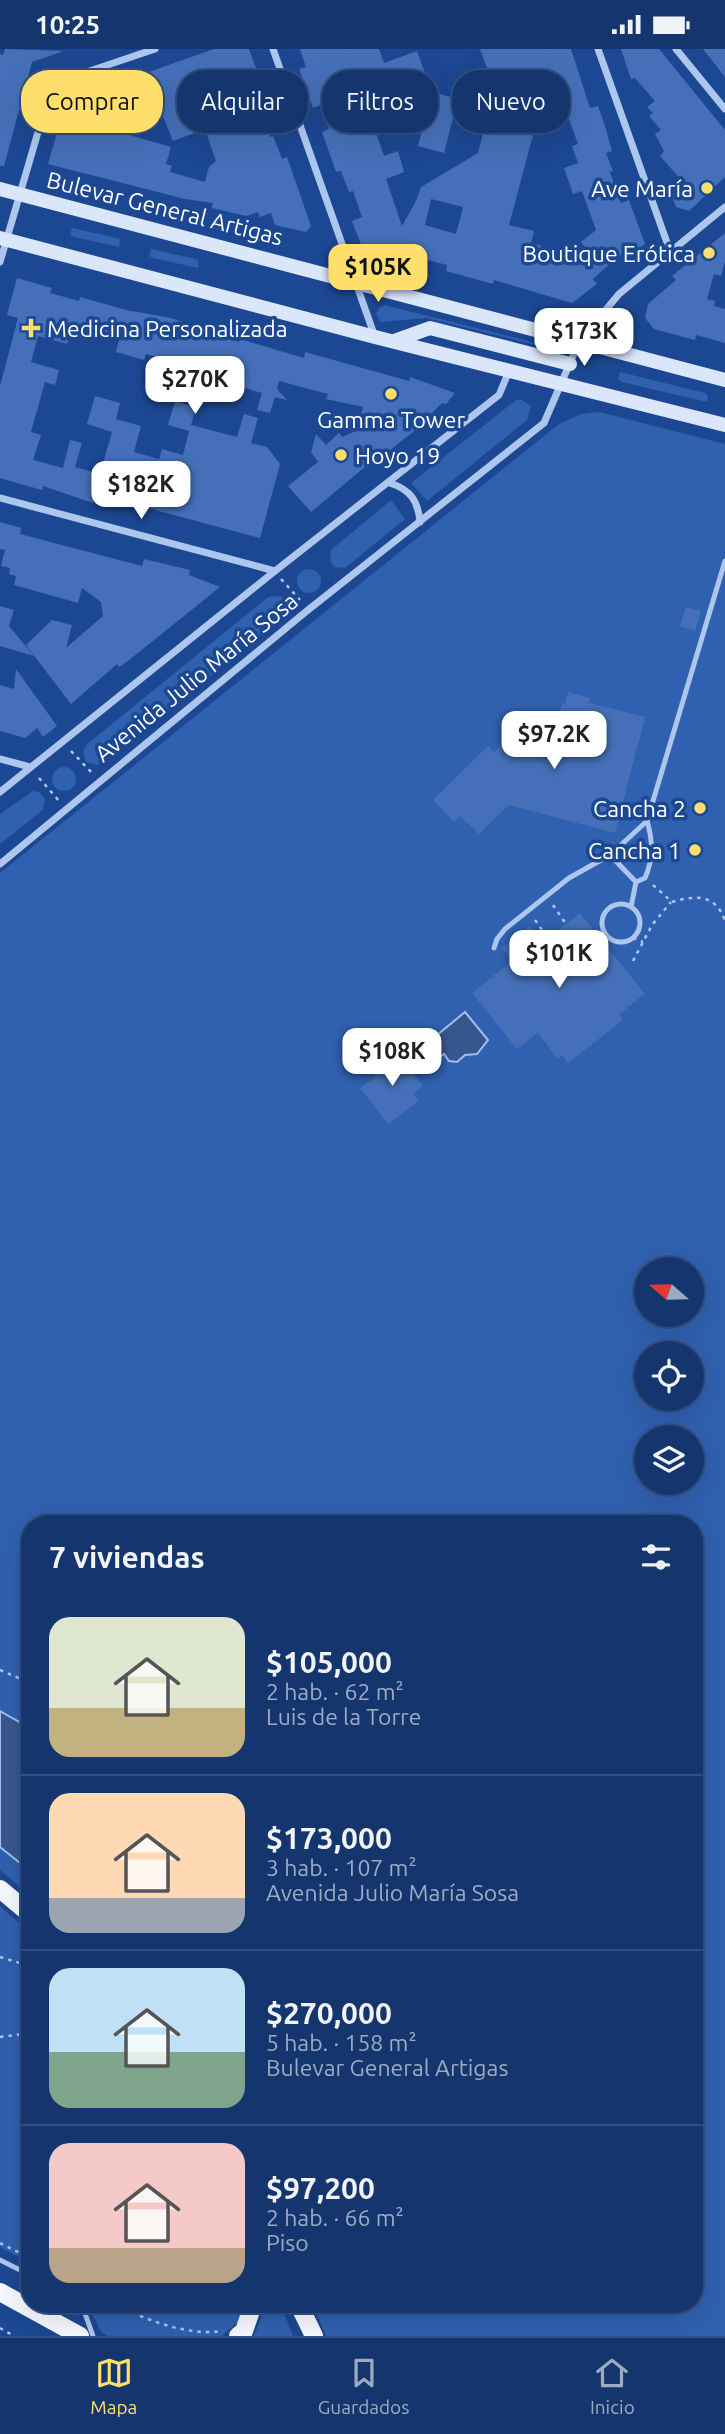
<!DOCTYPE html>
<html lang="es">
<head>
<meta charset="utf-8">
<style>
	:root { --surface:#15356e; --page:#224076; --text:#f1f3f6; --muted:#9dabc2; --line:#345081; --accent:#fedf6c }
	body { margin:0; font-family:Ubuntu,sans-serif; background:var(--page); color:var(--text); height:100vh; display:flex; flex-direction:column; font-size:26px; white-space:nowrap }
	* { box-sizing:border-box; margin:0 }
	p { font-size:23px; color:var(--muted) }
	.icon { flex:none; width:38px; height:38px; fill:none; stroke:currentColor; stroke-width:2; stroke-linecap:round; stroke-linejoin:round }
	.map { position:relative; flex:1; overflow:hidden }
	.details { position:absolute; left:21px; top:1466px; width:682px; height:798px; display:flex; flex-direction:column; background:var(--surface); border-radius:28px; box-shadow:0 7px 28px #0002,0 0 0 2px var(--line) }
	.details>* { flex:none }
	.top-card { position:absolute; left:21px; top:21px; width:684px; height:63px; display:flex; gap:14px }
	.needle { width:46px; rotate:290deg }
	.buttons { position:absolute; left:634px; top:1208px; display:grid; gap:14px }
	.buttons a { display:grid; place-items:center; width:70px; height:70px; border-radius:50%; background:var(--surface); box-shadow:0 7px 28px #0002,0 0 0 2px var(--line); font-size:35px }
	.price { position:absolute; translate:-50% -60px; padding:0 16px; border-radius:14px; background:#fff; color:#222; font-size:23px; line-height:46px; filter:drop-shadow(0 2px 4px #0008) }
	.price::after { content:''; position:absolute; left:50%; top:42px; width:21px; height:16px; margin-left:-10px; background:inherit; clip-path:polygon(0 0,100% 0,50% 100%) }
	.price.selected { background:var(--accent); color:#111 }
	ul { padding:0; list-style:none }
	li { display:flex; align-items:center; gap:21px; height:175px; padding:0 28px }
	li+li { border-top:2px solid var(--line) }
	li span { display:grid; place-items:center; flex:none; width:196px; height:140px; border-radius:21px; color:#555 }
	li>.icon { margin-inline-start:auto }
	span .icon { width:84px; height:84px; fill:#fffc; stroke-width:1 }
	li b { font-size:30px }
	h2 { display:flex; justify-content:space-between; align-items:center; height:84px; padding:0 28px; font-size:30px }
	.chip { padding:0 24px; border-radius:28px; background:var(--surface); box-shadow:0 7px 28px #0002,0 0 0 2px var(--line); font-size:24px; line-height:63px }
	.chip.selected { background:var(--accent); color:#111 }
	.status { display:flex; justify-content:space-between; align-items:center; height:49px; padding:0 35px; background:var(--surface); direction:ltr }
	.status svg { height:19px; fill:currentColor }
	.menu { display:flex; justify-content:space-around; align-items:center; height:98px; border-top:2px solid var(--line); background:var(--surface); font-size:19px; color:var(--muted) }
	.menu a { display:grid; justify-items:center; gap:4px }
	.menu .selected { color:var(--accent) }
	.map>svg:first-child { display:block }
</style>
</head>
<body>
<div class="status"><b>10:25</b><svg viewBox="0 0 49 12"><path d="M0 12V9h3v3zM5 12V6h3v6zM10 12V3h3v9zM15 12V0h3v12zM26 1h20v11H26zM47 4h2v5h-2z"/></svg></div>
<div class="map">
<svg width="725" height="2287" viewBox="0 0 725 2287">
	<rect width="100%" height="100%" fill="#1c4792"/>
	<path fill="#3060b0" fill-rule="evenodd" d="M72 179 117 189 120 191 119 198 74 188 70 186Z
		M151 200 196 210 199 212 198 219 153 209 149 207Z
		M384 256 548 297V299L427 269 381 273 376 265 379 259Z
		M620 323 705 344 708 347 707 353 622 333 618 330Z
		M516 351H522L531 357 527 371 427 452 411 434Z
		M599 363 725 395V2287H326L313 2256H695V1475H30V1846L0 1821V824L559 375 581 365ZM646 1220H691V1265H646ZM646 1304H691V1349H646ZM646 1388H691V1433H646Z
		M391 451 405 470 345 519 334 518 330 512 331 501Z
		M297 532a12 12 0 1 1 24 0a12 12 0 1 1-24 0Z
		M274 547 282 548 288 552 289 562 284 568 103 714 97 716 86 713 83 703 86 696 267 549Z
		M52 730a12 12 0 1 1 24 0a12 12 0 1 1-24 0Z
		M33 742 39 743 45 750 43 761 0 795V765Z
		M0 1857 30 1884V2214L0 2198Z
		M88 2256H243L238 2273 222 2287H108L101 2283Z
		M266 2256H281L293 2287H254Z"/>
	<path fill="#38568e" stroke="#a1bff0" stroke-width="2" d="M465 963 488 991 477 1005 465 1006 457 1013 449 1012 444 1005 436 1011 423 993 433 984 436 987Z
		M0 1662 30 1679V1822L0 1798Z"/>
	<path fill="#4570b9" fill-rule="evenodd" d="M5 0 64 2 32 13 4 117H0V5L3 6Z
		M214 0H249L259 27 250 30 270 88 273 87 282 110 287 108 311 177 306 183 275 176 271 164 260 168 258 163 246 167 212 159 213 154 185 150 48 115 65 56 70 50 93 41 137 53 136 36 149 33 146 24ZM158 55 173 92 205 80 216 112 209 118 205 133 170 123 172 117 166 115 171 98 115 82 121 60Z
		M300 0H379L384 14 417 2 432 43 370 66 384 107 398 102 404 123 386 130 402 177 416 152 421 138 478 104 484 80 479 78 485 57 466 52 462 40 491 30 480 0H571L590 59 598 57 605 77 612 102 606 104 613 122 610 123 621 154 629 151 645 195 626 210 622 205 603 221 593 230 597 235 572 254 494 231 493 235 446 222 447 216 416 208 415 213 362 198 352 172 362 168 353 142 349 143 341 122 336 123 322 83 329 80 321 56 313 59 299 20 306 18ZM566 62 578 95 572 97 578 114 564 119 573 145 582 142 596 181 581 193 598 215 541 199 542 197 531 194 534 182 509 176 537 71ZM431 150 463 158 456 185 425 176Z
		M621 0H659L725 81V128L689 162 676 158 668 138 684 134 660 107 664 102 655 85 661 81 649 67 653 64 647 58 655 52 635 29 631 30Z
		M703 0H725V28Z
		M432 43 458 50 444 104 418 97Z
		M725 184V213L721 227 714 225 707 250 715 252 714 257 725 260V294L696 286 695 291 654 280 645 269 648 255 676 231 672 227Z
		M17 229 52 239 50 244 79 252 80 248 126 261 171 269 213 283 212 286 239 293 240 290 304 309 305 303 409 332 410 328 455 344 446 355 442 354 413 383 367 419 366 417 311 463 288 437 318 413 311 403 316 385 326 396 339 384 342 388 368 377 360 369 363 358 326 350 328 345 279 332 277 340 287 351 275 348 270 364 257 361 262 344 227 334 223 351 200 344 204 330 183 324 185 316 146 305 144 311 116 303 119 291 87 282 85 290 69 286 67 295 38 287 31 313 59 321 55 336 45 333 31 383 41 386 33 411 63 419 70 391 82 394 75 418 100 425 112 383 87 375 95 347 120 354 116 370 141 377 134 403 159 410 162 400 183 406 189 382 168 376 175 352 196 358 191 376 237 388 244 365 258 369 251 394 267 398 280 415 260 489 95 445 93 454 43 437 42 441 17 434 0 429V337L18 269 7 266Z
		M0 473 21 479 20 485 142 517 144 510 190 521 189 526 220 538 128 612 119 618 117 615 71 655 26 596 52 571 72 576 66 599 103 567 101 553 82 539 78 554 14 536 16 527 9 525 10 519 1 517 5 501 0 500Z
		M0 557 14 561 9 577 34 607 0 597Z
		M686 558 701 562 695 582 680 577Z
		M16 620 57 677 43 688 37 679 25 689 0 682V636L14 640Z
		M568 643 590 649 589 654 645 668 615 784 509 756 479 785 460 767 454 773 433 751 488 697 494 703 517 681 546 711 562 654 565 655Z
		M580 864 645 945 619 965 623 971 568 1014 562 1006 557 1009 538 984 517 1000 472 944 512 912 502 899 530 877 543 893Z
		M391 1004 397 1012 401 1009 423 1037 413 1045 419 1052 388 1075 360 1039 376 1027 371 1020Z"/>
	<g fill="none" stroke-linecap="round" stroke-linejoin="round">
		<path stroke="#adc6ee" stroke-width="2.5" stroke-dasharray="3.5 5" stroke-linecap="butt" d="M281 530 300 551
			M71 702 93 725
			M39 729 60 753
			M653 836 672 853C696 846 716 845 725 872
			M553 856 566 875
			M535 871 548 889
			M633 889 643 893
			M633 912 652 876 671 853
			M0 1621 30 1634
			M20 1880 30 1890
			M0 1908 30 1917
			M0 1988 30 1984
			M0 2194 30 2209
			M117 2256C148 2272 188 2287 223 2282
			M0 2279 14 2287"/>
		<path stroke="#adc6ee" stroke-width="5" d="M610 806 636 833 645 829C653 811 653 791 647 772L725 512
			M602 874a19 19 0 1 1 38 0a19 19 0 1 1-38 0Z
			M631 858 636 833
			M494 899 497 890 505 880 569 829 610 806 647 772
			M0 2211 30 2226
			M82 2256 93 2287"/>
		<path stroke="#adc6ee" stroke-width="7" d="M273 0 375 288
			M598 0 670 202
			M676 0 725 60
			M0 213 48 49 64 32 72 28 155 0
			M390 434C411 441 418 452 420 473
			M0 449 275 522
			M0 710 30 718
			M0 743 275 522 499 346 509 322
			M0 815 308 561 544 374 579 293 619 245 725 158"/>
		<path stroke="#dae6fa" stroke-width="14" d="M0 140 725 331
			M0 189 375 288 725 376
			M394 292 430 279 570 315"/>
		<path stroke="#f5f8ff" stroke-width="18" d="M0 1840 30 1865
			M0 2243 80 2287
			M299 2256 314 2287
			M238 2287 244 2282 253 2256"/>
	</g>
	<g fill="#fedf6c" stroke="#1c4792" stroke-width="2.5">
		<circle cx="707" cy="139" r="7"/>
		<circle cx="709" cy="204" r="7"/>
		<path d="M27.5 268.5h7v7h7v7h-7v7h-7v-7h-7v-7h7z"/>
		<circle cx="391" cy="345" r="7"/>
		<circle cx="341" cy="406" r="7"/>
		<circle cx="700" cy="759" r="7"/>
		<circle cx="695" cy="801" r="7"/>
	</g>
	<g text-anchor="middle" dominant-baseline="central" stroke-width="7" stroke-linejoin="round" paint-order="stroke">
		<g font-size="23" fill="#fff" stroke="#1c4792" text-anchor="end">
			<text x="693" y="139">Ave María</text>
			<text x="695" y="204">Boutique Erótica</text>
			<text x="47" y="279" text-anchor="start">Medicina Personalizada</text>
			<text x="391" y="370" text-anchor="middle">Gamma Tower</text>
			<text x="355" y="406" text-anchor="start">Hoyo 19</text>
			<text x="686" y="759">Cancha 2</text>
			<text x="681" y="801">Cancha 1</text>
		</g>
		<g font-size="23" fill="#fff" stroke="#1c4792">
			<text transform="translate(165 159) rotate(14)">Bulevar General Artigas</text>
			<text transform="translate(196 628) rotate(-39)">Avenida Julio María Sosa</text>
		</g>
	</g>
</svg>
<div class="buttons">
<a><svg class="needle" viewBox="-14 -14 28 28"><path d="M0-13l5 13h-10z" fill="#e53935"/><path d="M0 13l5-13h-10z" fill="#9dabc2"/></svg></a>
<a><svg class="icon" aria-label="locate" viewBox="0 0 24 24"><circle cx="12" cy="12" r="6"/><path d="M12 2v4M12 18v4M2 12h4M18 12h4"/></svg></a>
<a><svg class="icon" aria-label="layers" viewBox="0 0 24 24"><path d="M12 4l9 5-9 5-9-5zM3 14l9 5 9-5"/></svg></a>
</div>
<b class="price selected" style="left:378px;top:255px">$105K</b>
<b class="price" style="left:584px;top:319px">$173K</b>
<b class="price" style="left:195px;top:367px">$270K</b>
<b class="price" style="left:141px;top:472px">$182K</b>
<b class="price" style="left:554px;top:722px">$97.2K</b>
<b class="price" style="left:559px;top:941px">$101K</b>
<b class="price" style="left:392px;top:1039px">$108K</b>
<div class="top-card">
<a class="chip selected">Comprar</a>
<a class="chip">Alquilar</a>
<a class="chip">Filtros</a>
<a class="chip">Nuevo</a>
</div>
<section class="details">
<h2>7 viviendas<svg class="icon" aria-label="filters" viewBox="0 0 24 24"><path d="M4 7h16M4 17h16"/><circle cx="9" cy="7" r="2"/><circle cx="15" cy="17" r="2"/></svg></h2>
<ul>
<li><span style="background:linear-gradient(#dfe7d0 65%,#c2b280 0)"><svg class="icon" aria-label="home" viewBox="0 0 24 24"><path d="M3 11l9-7 9 7M6 9v11h12V9"/></svg></span><div><b>$105,000</b><p>2 hab. · 62 m²</p><p>Luis de la Torre</p></div></li>
<li><span style="background:linear-gradient(#ffd9b3 75%,#9aa5b1 0)"><svg class="icon" aria-label="home" viewBox="0 0 24 24"><path d="M3 11l9-7 9 7M6 9v11h12V9"/></svg></span><div><b>$173,000</b><p>3 hab. · 107 m²</p><p>Avenida Julio María Sosa</p></div></li>
<li><span style="background:linear-gradient(#bfe0f5 60%,#7fa58c 0)"><svg class="icon" aria-label="home" viewBox="0 0 24 24"><path d="M3 11l9-7 9 7M6 9v11h12V9"/></svg></span><div><b>$270,000</b><p>5 hab. · 158 m²</p><p>Bulevar General Artigas</p></div></li>
<li><span style="background:linear-gradient(#f6c9c9 75%,#b9a48a 0)"><svg class="icon" aria-label="home" viewBox="0 0 24 24"><path d="M3 11l9-7 9 7M6 9v11h12V9"/></svg></span><div><b>$97,200</b><p>2 hab. · 66 m²</p><p>Piso</p></div></li>
</ul>
</section>
</div>
<nav class="menu">
<a class="selected"><svg class="icon" aria-label="map" viewBox="0 0 24 24"><path d="M3 6l6-2 6 2 6-2v14l-6 2-6-2-6 2zM9 4v14M15 6v14"/></svg>Mapa</a>
<a><svg class="icon" aria-label="saved" viewBox="0 0 24 24"><path d="M7 4h10v16l-5-4-5 4z"/></svg>Guardados</a>
<a><svg class="icon" aria-label="home" viewBox="0 0 24 24"><path d="M3 11l9-7 9 7M6 9v11h12V9"/></svg>Inicio</a>
</nav>
</body>
</html>
